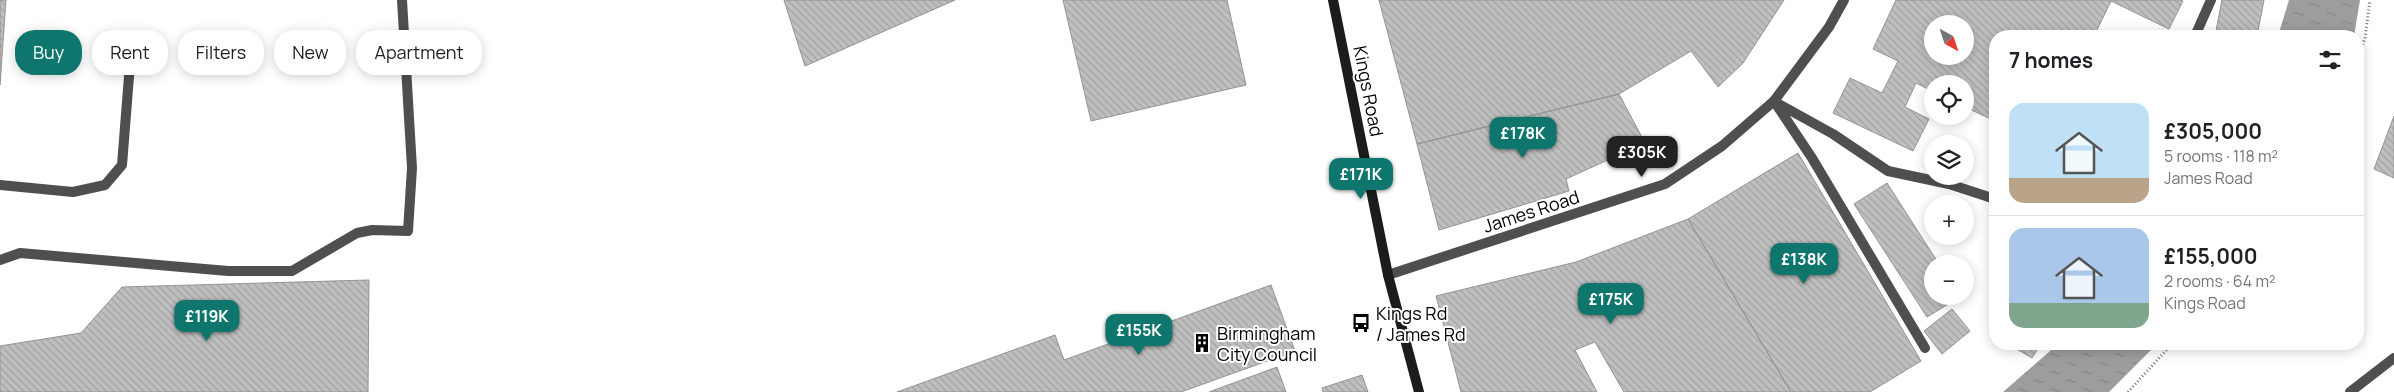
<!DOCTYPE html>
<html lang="en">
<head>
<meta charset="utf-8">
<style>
	:root { --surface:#fff; --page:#f6f6f6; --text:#202124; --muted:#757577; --line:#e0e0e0; --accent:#0f766e }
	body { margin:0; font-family:Manrope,sans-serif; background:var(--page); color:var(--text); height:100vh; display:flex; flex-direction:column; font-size:19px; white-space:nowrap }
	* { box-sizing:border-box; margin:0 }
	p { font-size:16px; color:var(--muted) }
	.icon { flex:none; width:28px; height:28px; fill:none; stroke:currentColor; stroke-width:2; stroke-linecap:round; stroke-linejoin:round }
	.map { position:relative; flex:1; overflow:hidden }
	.drawer { position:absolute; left:1989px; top:30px; width:375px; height:320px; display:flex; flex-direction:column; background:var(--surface); border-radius:20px; box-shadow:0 2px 12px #0003 }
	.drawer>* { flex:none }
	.hud { position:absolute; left:15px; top:30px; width:475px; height:45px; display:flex; gap:10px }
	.needle { width:32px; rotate:140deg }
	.controls { position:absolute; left:1924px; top:15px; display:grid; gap:10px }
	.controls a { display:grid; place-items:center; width:50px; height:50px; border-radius:50%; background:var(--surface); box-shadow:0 2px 12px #0003; font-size:25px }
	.price { position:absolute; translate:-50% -42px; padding:0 11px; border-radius:10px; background:var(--accent); color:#fff; font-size:16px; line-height:32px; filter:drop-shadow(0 1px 2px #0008) }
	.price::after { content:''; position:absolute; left:50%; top:30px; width:15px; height:11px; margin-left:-8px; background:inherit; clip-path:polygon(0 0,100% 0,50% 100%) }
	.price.selected { background:#222; color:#fff }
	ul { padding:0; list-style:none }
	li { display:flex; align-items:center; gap:15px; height:125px; padding:0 20px }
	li+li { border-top:1px solid var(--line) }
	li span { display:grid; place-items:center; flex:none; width:140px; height:100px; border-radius:15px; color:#555 }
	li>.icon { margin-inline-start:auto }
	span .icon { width:60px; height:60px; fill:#fffc; stroke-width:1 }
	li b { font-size:21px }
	h2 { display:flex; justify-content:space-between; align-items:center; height:60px; padding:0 20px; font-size:21px }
	.pill { padding:0 18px; border-radius:20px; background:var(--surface); box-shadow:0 2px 12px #0003; font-size:18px; line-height:45px }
	.pill.selected { background:var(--accent); color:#fff }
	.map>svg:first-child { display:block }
</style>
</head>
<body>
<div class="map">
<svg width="2394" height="392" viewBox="0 0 2394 392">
	<defs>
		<pattern id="water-ripples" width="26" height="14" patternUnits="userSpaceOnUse" patternTransform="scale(1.25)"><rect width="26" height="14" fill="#9d9d9d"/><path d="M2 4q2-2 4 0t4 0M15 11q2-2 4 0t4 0" fill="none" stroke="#858585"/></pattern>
		<pattern id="building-back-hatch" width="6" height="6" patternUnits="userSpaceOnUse" patternTransform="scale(1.25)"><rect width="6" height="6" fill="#bfbfbf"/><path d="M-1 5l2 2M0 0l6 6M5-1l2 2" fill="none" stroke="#a2a2a2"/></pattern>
	</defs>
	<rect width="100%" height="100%" fill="#fff"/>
	<path fill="url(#water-ripples)" d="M2289 0H2360L2354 36H2278Z
		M2058 344H2157L2109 392H2003Z"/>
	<path fill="url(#building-back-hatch)" stroke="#939393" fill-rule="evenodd" d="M0 0H6L0 85Z
		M784 0H955L805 66Z
		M1063 0H1227L1246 85 1091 121Z
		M1379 0H1784L1743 63 1718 87 1691 51 1619 94 1417 144Z
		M1896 0H2180L2183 1 2169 29 2111 1 2094 36H1995V121L1965 107V84H1932V91L1916 83 1905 107 1929 119 1913 151 1833 113 1850 78 1882 93 1898 61 1873 49ZM1932 24H1965V56H1932Z
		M2222 0H2264L2257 36H2215Z
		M1619 94 1645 143 1566 179 1569 191 1439 230 1417 144Z
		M2394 116V178L2374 169Z
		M1798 153 1921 361 1870 392H1791L1688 219Z
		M1887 183 1939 264H1932V296L1960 297 1927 317 1854 204Z
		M1688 219 1791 392H1624L1595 342 1575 350 1597 392H1461L1436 296 1576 262Z
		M369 280 368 392H0V346L81 333 122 287Z
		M1271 285 1295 351 1181 392H897L1055 335 1064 360Z
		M1952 309 1970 331 1942 354 1924 331Z
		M2008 344H2041L2032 358Z
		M1277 367 1286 392H1209Z
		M1362 375 1368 392H1323L1322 388Z"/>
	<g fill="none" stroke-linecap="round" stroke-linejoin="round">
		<path stroke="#717171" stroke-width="3" stroke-dasharray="1 2.5" stroke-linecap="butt" d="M2358 58 2365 38 2370 0
			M2128 392 2172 344"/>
		<path stroke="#4f4f4f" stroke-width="10" d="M2195 36 2211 0
			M1774 101 1812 158 1925 348
			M1777 103 1833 134 1888 171 1949 184 1995 199
			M0 185 73 192 105 185 122 165 131 51
			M0 260 20 253 228 271H292L357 233 372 230 408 231 412 168 402 0
			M2350 392 2394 358"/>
		<path stroke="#4f4f4f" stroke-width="10" d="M1388 275 1665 184 1722 146 1774 101 1829 27 1844 0"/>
		<path stroke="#1c1c1c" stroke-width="10" d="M1333 0 1388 275 1419 392"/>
	</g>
	<defs>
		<g id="bus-bare" transform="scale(1.5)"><path d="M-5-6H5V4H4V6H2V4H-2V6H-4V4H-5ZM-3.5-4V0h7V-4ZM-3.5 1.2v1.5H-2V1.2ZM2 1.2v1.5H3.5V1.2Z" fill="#000" stroke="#fff" stroke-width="2.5" paint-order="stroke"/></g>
		<g id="building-bare" transform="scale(1.5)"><path d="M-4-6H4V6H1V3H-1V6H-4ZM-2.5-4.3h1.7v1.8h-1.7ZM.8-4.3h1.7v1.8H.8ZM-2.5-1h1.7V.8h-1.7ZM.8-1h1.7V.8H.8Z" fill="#000" stroke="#fff" stroke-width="2.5" paint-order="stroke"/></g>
	</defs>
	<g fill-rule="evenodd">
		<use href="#bus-bare" x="1361" y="323"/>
		<use href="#building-bare" x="1202" y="343"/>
	</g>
	<g text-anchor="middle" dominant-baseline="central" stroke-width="4" stroke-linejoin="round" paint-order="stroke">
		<g font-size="18" fill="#000" stroke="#fff">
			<text transform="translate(1369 91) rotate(79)">Kings Road</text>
			<text transform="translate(1531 211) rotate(-18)">James Road</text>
		</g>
		<g font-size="18" fill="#000" stroke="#fff" text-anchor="start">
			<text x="1376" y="313">Kings Rd<tspan x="1376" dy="21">/ James Rd</tspan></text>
			<text x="1217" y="333">Birmingham<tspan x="1217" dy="21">City Council</tspan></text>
		</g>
	</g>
</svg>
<div class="controls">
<a><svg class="needle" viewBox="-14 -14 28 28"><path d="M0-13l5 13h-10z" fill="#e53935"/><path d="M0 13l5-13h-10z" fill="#757577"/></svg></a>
<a><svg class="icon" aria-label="locate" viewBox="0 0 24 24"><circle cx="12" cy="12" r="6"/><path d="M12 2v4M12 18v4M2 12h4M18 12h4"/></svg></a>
<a><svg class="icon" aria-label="layers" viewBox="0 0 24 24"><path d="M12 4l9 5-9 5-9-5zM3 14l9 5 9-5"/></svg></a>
<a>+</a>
<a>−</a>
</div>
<b class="price" style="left:1523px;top:159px">£178K</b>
<b class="price selected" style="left:1642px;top:178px">£305K</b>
<b class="price" style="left:1361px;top:200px">£171K</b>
<b class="price" style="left:1804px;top:285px">£138K</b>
<b class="price" style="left:1611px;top:325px">£175K</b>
<b class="price" style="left:207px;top:342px">£119K</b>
<b class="price" style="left:1139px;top:356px">£155K</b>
<div class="hud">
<a class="pill selected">Buy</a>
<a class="pill">Rent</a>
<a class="pill">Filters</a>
<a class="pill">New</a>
<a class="pill">Apartment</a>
</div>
<section class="drawer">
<h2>7 homes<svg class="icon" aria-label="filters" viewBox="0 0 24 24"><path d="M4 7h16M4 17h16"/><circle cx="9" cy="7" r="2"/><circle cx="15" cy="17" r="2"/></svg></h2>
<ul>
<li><span style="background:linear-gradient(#bfe0f5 75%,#b9a48a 0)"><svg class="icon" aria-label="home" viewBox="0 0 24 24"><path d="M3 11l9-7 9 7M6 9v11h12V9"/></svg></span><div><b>£305,000</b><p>5 rooms · 118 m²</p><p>James Road</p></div></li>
<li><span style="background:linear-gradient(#a9c7e8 75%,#7fa58c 0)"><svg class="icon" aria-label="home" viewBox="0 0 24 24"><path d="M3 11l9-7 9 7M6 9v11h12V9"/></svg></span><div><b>£155,000</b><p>2 rooms · 64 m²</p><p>Kings Road</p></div></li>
</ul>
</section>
</div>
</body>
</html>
